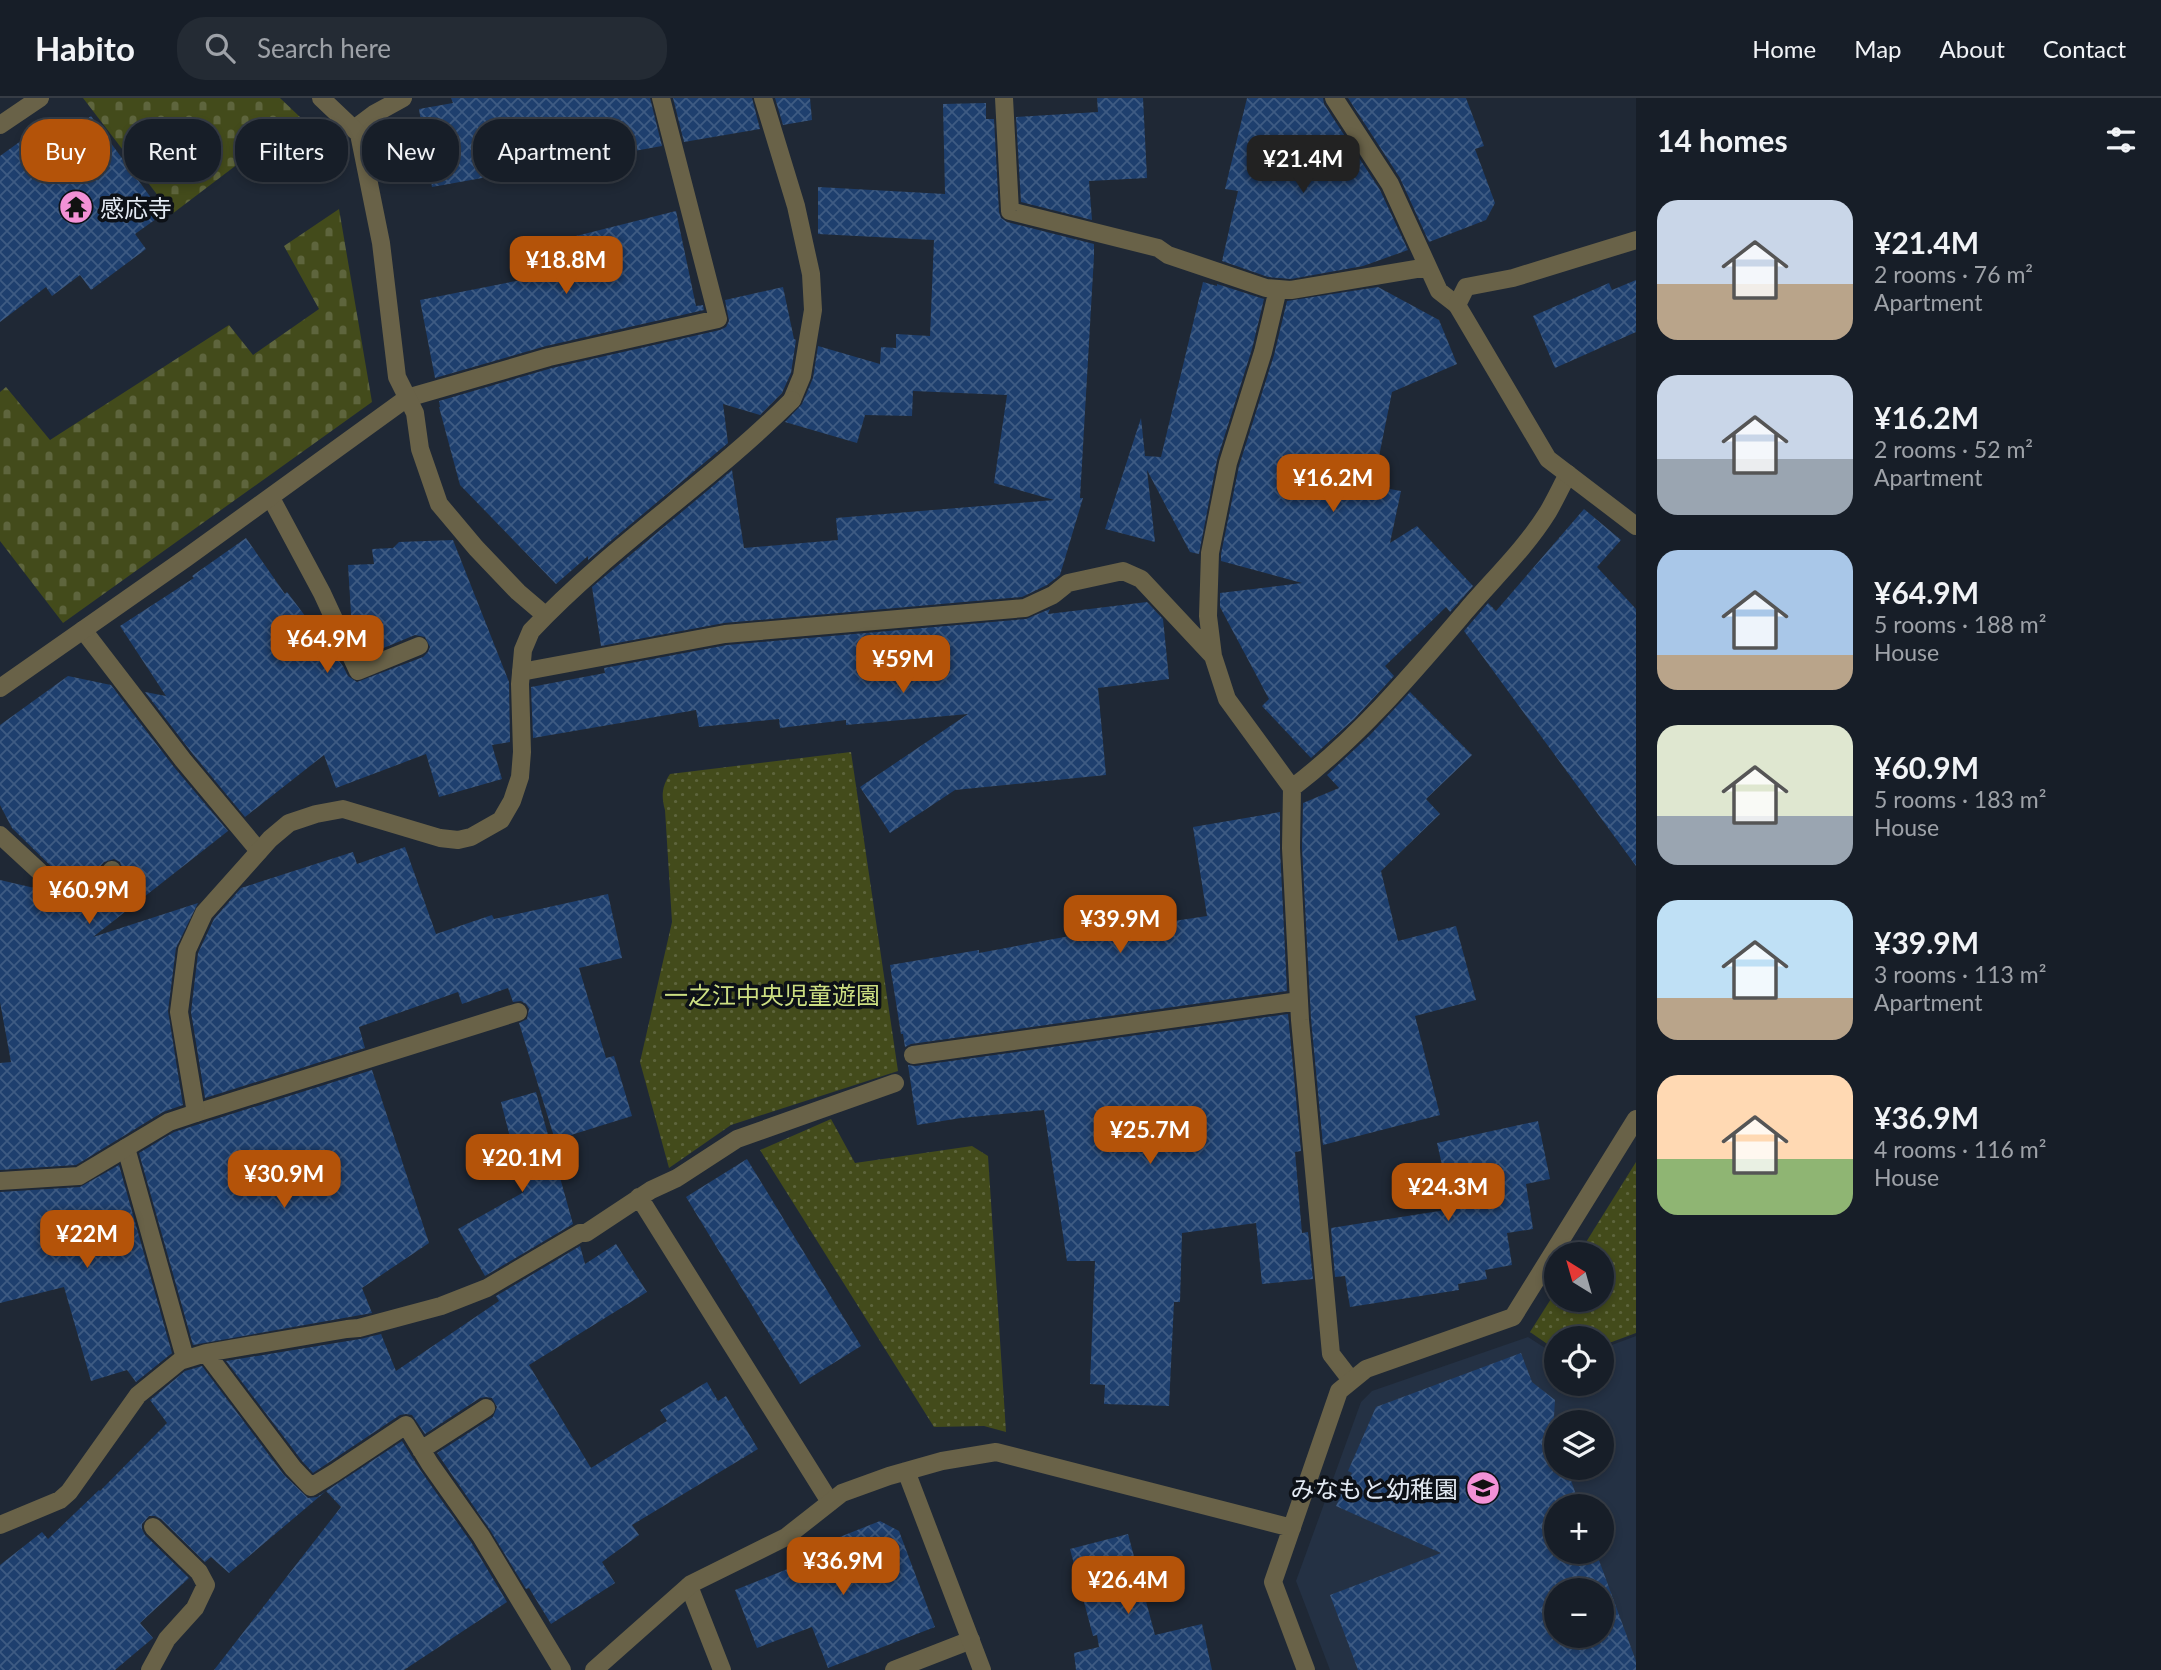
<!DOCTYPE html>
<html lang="en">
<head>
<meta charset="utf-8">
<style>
	:root { --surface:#171e28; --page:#242b34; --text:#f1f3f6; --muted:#9ea2a8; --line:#363c45; --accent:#b45309 }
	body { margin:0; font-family:Lato,"Noto Sans JP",sans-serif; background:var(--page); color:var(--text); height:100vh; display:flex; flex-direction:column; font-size:26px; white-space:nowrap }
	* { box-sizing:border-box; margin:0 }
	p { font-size:23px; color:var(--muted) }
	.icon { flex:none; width:38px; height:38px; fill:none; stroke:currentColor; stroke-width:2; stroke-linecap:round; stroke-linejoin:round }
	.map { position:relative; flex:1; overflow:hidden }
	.sheet { display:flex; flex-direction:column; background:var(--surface); width:525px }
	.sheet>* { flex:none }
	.hud { position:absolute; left:21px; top:21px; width:665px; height:63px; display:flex; gap:14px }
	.needle { width:46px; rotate:323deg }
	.controls { position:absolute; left:1544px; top:1144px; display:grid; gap:14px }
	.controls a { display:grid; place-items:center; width:70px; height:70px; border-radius:50%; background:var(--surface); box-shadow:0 4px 10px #0003,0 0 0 2px var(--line); font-size:35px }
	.price { position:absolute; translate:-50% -60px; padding:0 16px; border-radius:14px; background:var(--accent); color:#fff; font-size:23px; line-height:46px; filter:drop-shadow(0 2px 4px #0008) }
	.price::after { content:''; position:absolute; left:50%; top:42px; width:21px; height:16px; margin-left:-10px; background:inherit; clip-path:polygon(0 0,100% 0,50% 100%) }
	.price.current { background:#222; color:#fff }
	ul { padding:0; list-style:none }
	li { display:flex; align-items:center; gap:21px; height:175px; padding:0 21px }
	li span { display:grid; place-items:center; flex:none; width:196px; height:140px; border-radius:21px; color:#555 }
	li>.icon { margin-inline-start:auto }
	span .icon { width:84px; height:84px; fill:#fffc; stroke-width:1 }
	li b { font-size:30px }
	h2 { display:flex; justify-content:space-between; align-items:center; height:84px; padding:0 21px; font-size:30px }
	.pill { padding:0 24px; border-radius:28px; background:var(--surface); box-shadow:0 4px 10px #0003,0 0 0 2px var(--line); font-size:24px; line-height:63px }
	.pill.current { background:var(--accent); color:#fff }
	header { display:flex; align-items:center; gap:42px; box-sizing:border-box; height:98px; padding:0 35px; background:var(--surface); border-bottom:2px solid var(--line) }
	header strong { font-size:33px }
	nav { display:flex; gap:38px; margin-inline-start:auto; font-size:24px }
	.search { width:490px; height:63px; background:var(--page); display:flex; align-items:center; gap:18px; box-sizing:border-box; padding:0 24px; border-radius:28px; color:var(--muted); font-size:26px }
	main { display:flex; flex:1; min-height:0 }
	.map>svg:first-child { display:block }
</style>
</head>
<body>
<header>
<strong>Habito</strong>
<div class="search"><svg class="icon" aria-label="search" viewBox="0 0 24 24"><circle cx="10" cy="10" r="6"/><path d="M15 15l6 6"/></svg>Search here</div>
<nav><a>Home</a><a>Map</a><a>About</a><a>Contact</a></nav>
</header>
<main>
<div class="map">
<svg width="1636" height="1572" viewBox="0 0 1636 1572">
	<defs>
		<pattern id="cemetery-stones" width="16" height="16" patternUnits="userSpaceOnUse" patternTransform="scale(1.75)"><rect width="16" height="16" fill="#434b1b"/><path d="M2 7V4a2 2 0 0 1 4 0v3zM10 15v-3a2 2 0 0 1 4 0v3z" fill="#5e653d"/></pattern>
		<pattern id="park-dots" width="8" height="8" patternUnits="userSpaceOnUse" patternTransform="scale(1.75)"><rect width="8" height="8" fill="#434b1b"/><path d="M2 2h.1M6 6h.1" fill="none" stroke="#5e653d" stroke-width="1.8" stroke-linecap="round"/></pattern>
		<pattern id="building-cross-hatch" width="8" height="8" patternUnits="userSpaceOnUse" patternTransform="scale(1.75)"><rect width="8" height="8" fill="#1e3f6e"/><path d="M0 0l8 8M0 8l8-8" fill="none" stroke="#3e5b83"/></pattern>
	</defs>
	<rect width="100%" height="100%" fill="#1f2835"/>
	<path fill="#243144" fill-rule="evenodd" d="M1636 1238V1572H1330L1296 1483 1361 1304 1372 1293 1528 1239 1556 1257V1286H1601V1251ZM1556 1325H1601V1370H1556ZM1556 1409H1601V1454H1556ZM1556 1493H1601V1538H1556Z"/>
	<path fill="url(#cemetery-stones)" d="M83 0H280L300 19 172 116Z
		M339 111 372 304 63 525 0 443V294L6 289 50 342 229 227 253 257 319 211 284 148Z"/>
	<path fill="url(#park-dots)" d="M851 654 898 973 731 1027 669 1070 640 964 672 824 665 712C661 698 662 688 670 676Z
		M831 1021 855 1065 972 1048 988 1058 1006 1334 984 1328 934 1329 760 1052Z
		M1636 1064V1235L1601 1248V1241H1556V1252L1530 1234 1556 1193V1202H1601V1157H1578Z"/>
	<path fill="url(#building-cross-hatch)" fill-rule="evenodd" d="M451 0H650L662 48 432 89 419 11 453 5Z
		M673 0H752L760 31 684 44Z
		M775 0H810L812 22 783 27Z
		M1097 0H1143L1147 80 1089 83 1092 122 1021 104 1016 19 1098 14Z
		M1247 0H1323L1324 6 1380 92 1408 152 1363 168 1291 181 1268 179 1222 163 1238 93 1225 91Z
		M1348 0H1466L1484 48 1475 51 1495 105 1486 122 1429 144 1400 80Z
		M986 5V21H994L999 114 1001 120 1007 124 1094 146V158L1080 400H1083L1060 477 1047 487 1022 499 724 525 601 548 592 489 732 372 744 450 838 442 836 420 1054 402 994 385 1007 297 913 293 912 318 865 317 857 345 785 324 802 306 813 280 818 248 880 266 881 249 896 250V236L930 238 934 142 818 136V89L945 96 943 6Z
		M91 18 163 116 135 136 146 151 91 192 80 177 52 198 46 189 0 224V58L47 24 60 41Z
		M676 113 696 208 703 207 704 212 546 248 435 280 420 202 531 180 524 151Z
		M1636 182V234L1555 270 1533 218 1609 185 1612 192Z
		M1203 184 1217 188V186L1264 201 1252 251 1217 362 1199 456 1190 454 1147 372 1155 444 1105 431 1141 320 1145 358 1161 359Z
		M783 189 794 241 796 242 791 275 782 295 760 317 723 306 728 345 588 462V458L556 486 460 387 439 309H440L439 303 552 270 720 232 726 229 729 223 725 202Z
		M1378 189 1439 222 1457 266 1392 294 1373 388 1401 393 1390 445 1417 428 1473 488 1450 514 1446 509 1385 568 1394 578 1354 621 1311 660 1262 608 1269 601 1220 509V495L1302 485 1221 463V456L1239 368 1274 257 1287 203Z
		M1584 411 1621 442 1597 469 1636 511V768L1464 533 1488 505 1496 513Z
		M246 440 285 496 287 494 343 568 348 578 357 584 423 559 428 554 430 549 425 539 415 537 364 558 352 532 348 467 374 466 372 451 393 450 399 444 453 442 509 584 510 644 492 647 502 681 439 699 426 656 336 690 324 657 245 719 192 655 145 594 166 598 120 528 194 480 192 478Z
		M1147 504 1163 521 1169 581 1098 590 1106 677 955 692 890 735 860 689 968 616 846 627V622L780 630 779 621 699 629 696 612 533 640 531 589 605 575 604 570 727 547 1026 521 1050 511 1048 516Z
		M68 578 111 587 174 669 228 733 93 839 198 805 176 850 168 913 183 1007 163 1014 76 1067 0 1072V965L11 964 0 904V782L43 792 51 798 91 809 98 806 121 780 123 774 120 764 114 761 104 764 85 785 60 777 12 730 0 707V627Z
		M1410 594 1472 657 1426 701 1440 716 1381 773 1398 843 1456 828 1476 902 1415 918 1440 1017 1323 1047 1311 921 1302 750 1303 705 1339 690 1327 677 1370 637Z
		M1280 714V751L1287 893 911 946 905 949 903 936H901L890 867 979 852V855L1070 838 1071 842 1154 830V826L1207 818 1193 729Z
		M405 749 436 836 492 817 494 821 608 796 622 860 579 870 606 960 614 958 632 1018 555 1042 519 925 527 921 529 911 526 906 521 903 513 904 508 890 462 906 458 894 359 929 365 950 205 1000 191 914 198 855 214 821 241 790 353 754 357 766Z
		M1288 916 1301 1053 1295 1054 1302 1135 1308 1134 1313 1181 1262 1186 1256 1125 1182 1135 1180 1204H1174L1169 1308 1104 1306 1105 1287 1090 1286 1095 1163H1067L1044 1012 961 1020 917 1027 908 967 915 968Z
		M372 972 429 1145 362 1190 372 1215 193 1247 139 1055 174 1034Z
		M536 994 573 1126 485 1178 458 1131 524 1094 501 1004Z
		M1538 1023 1550 1081 1526 1086 1533 1131 1507 1135 1512 1167 1485 1172 1487 1181 1458 1186 1459 1192 1350 1209 1345 1178 1335 1179 1331 1130 1452 1111 1437 1045Z
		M747 1061 861 1248 800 1286 686 1099Z
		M119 1067 172 1255 136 1284 127 1272 91 1283 64 1189 0 1205V1094L80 1089Z
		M616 1146 647 1194 529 1267 591 1370 667 1323 660 1312 707 1284 718 1303 726 1298 758 1351 632 1427 639 1437 602 1464 615 1485 551 1526 529 1490 526 1491 490 1432 437 1355 493 1319 497 1309 492 1300 486 1299 480 1300 425 1336 412 1317 406 1316 400 1317 313 1375 302 1363 226 1263 360 1241 381 1236 396 1273 499 1203 496 1198 580 1148 585 1166Z
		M1521 1255 1532 1284 1555 1302 1553 1334 1556 1341V1370H1567L1580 1409H1556V1454H1596L1636 1563V1572H1358L1330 1497 1441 1455 1336 1408 1352 1375 1348 1373 1376 1309ZM1556 1493H1601V1538H1556Z
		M202 1268 284 1377 308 1400 317 1399 402 1343 421 1373 471 1444 507 1504 404 1572H214L341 1409 326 1393 229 1475 211 1459 205 1464 161 1421 155 1418H149L142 1426V1431L145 1437 189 1480 140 1525 153 1540 115 1572H0V1467L42 1434 48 1441 99 1392 100 1393 167 1325 150 1302 185 1273Z
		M880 1423 899 1433 935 1529 828 1570 812 1529 757 1550 735 1492 830 1454 827 1444Z
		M1128 1436 1155 1537 1202 1526 1212 1572H1076L1074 1555 1099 1549 1097 1537 1093 1538 1070 1451Z"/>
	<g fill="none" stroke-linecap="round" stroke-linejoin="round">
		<path stroke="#696248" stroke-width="18" d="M763 0 796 108 811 176 813 212 802 278 792 302
			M1004 0 1010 113 1158 150 1168 157 1266 190 1291 192 1428 169
			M1334 0 1390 86 1439 193 1457 207
			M354 31 374 16 403 0
			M1278 191 1263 254 1228 365 1210 455 1208 518 1213 558 1227 601 1292 690 1291 750 1300 922 1331 1256 1351 1282
			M407 300 549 259 718 221 661 0
			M271 400 322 495 358 573 419 548
			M83 532 183 662 259 753
			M521 574 725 536 1025 510 1053 497 1068 485 1123 473 1141 481 1213 558
			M1292 690C1358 640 1412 576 1465 514 1493 481 1525 451 1548 414 1555 402 1561 389 1568 376
			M0 737 54 787 89 798 112 772
			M913 957 1299 903
			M196 1015 518 914
			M126 1050 185 1260
			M639 1099 830 1404
			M206 1255 293 1370 311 1389 334 1375 406 1327 430 1366 481 1438 562 1572
			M421 1352 486 1310
			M0 1427 60 1402 69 1394 138 1297 180 1263 206 1255 347 1231 359 1230 441 1208 487 1190 580 1135H586L651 1092 677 1080 737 1041 895 985
			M689 1488 722 1572
			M150 1572 167 1541 195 1510 206 1487 199 1474 153 1429
			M894 1572 971 1542"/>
		<path stroke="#696248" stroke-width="18" d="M321 0 359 36 381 145 397 279 415 315 420 351 439 406 476 450 518 494 545 517
			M0 27 40 0
			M1636 142 1513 180 1466 189 1457 207 1548 361 1636 428
			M0 590 186 460 407 300
			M0 1083 79 1078 169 1024 196 1015 179 914 187 852 204 815 270 741 289 725 316 716 343 711 440 740 458 742 471 739 501 722 512 703 520 679 522 654 520 586 523 552 531 533C611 448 710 384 792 302
			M906 1373 982 1572
			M594 1572 691 1486 786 1439 842 1395 889 1378 942 1363 996 1354 1292 1430
			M1306 1572 1273 1484 1339 1293 1366 1271 1513 1219 1636 1021"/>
	</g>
	<defs>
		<g id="temple-disc" transform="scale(1.75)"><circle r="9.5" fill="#f391d6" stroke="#0d1117"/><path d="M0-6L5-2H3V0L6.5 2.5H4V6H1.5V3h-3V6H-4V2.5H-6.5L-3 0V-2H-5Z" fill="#111"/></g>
		<g id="school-disc" transform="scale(1.75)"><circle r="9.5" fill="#f391d6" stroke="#0d1117"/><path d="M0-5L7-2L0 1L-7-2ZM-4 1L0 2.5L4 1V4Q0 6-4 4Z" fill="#111"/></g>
	</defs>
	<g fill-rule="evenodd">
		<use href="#temple-disc" x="76" y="109"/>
		<use href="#school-disc" x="1483" y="1390"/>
	</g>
	<g text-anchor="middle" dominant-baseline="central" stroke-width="7" stroke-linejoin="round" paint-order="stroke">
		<g font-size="24" fill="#e2e9f2" stroke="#0d1117" text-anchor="start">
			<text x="100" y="109">感応寺</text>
			<text x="1458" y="1390" text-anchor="end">みなもと幼稚園</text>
		</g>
		<g font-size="24" fill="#cddf82" stroke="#0d1117">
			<text x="772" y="896">一之江中央児童遊園</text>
		</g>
	</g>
</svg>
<div class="controls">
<a><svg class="needle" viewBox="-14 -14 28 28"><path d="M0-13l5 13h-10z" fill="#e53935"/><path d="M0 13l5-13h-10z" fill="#9ea2a8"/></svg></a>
<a><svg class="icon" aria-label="locate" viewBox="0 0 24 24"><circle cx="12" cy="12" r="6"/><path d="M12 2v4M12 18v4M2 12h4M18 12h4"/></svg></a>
<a><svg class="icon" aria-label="layers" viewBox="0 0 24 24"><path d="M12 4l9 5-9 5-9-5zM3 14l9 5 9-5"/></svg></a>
<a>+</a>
<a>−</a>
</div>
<b class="price current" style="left:1303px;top:97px">¥21.4M</b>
<b class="price" style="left:566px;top:198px">¥18.8M</b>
<b class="price" style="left:1333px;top:416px">¥16.2M</b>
<b class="price" style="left:327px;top:577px">¥64.9M</b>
<b class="price" style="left:903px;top:597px">¥59M</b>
<b class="price" style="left:89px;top:828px">¥60.9M</b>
<b class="price" style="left:1120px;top:857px">¥39.9M</b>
<b class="price" style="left:1150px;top:1068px">¥25.7M</b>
<b class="price" style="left:522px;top:1096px">¥20.1M</b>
<b class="price" style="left:284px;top:1112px">¥30.9M</b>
<b class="price" style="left:1448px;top:1125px">¥24.3M</b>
<b class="price" style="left:87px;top:1172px">¥22M</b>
<b class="price" style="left:843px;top:1499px">¥36.9M</b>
<b class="price" style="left:1128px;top:1518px">¥26.4M</b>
<div class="hud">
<a class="pill current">Buy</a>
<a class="pill">Rent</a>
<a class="pill">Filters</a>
<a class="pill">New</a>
<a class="pill">Apartment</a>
</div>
</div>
<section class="sheet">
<h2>14 homes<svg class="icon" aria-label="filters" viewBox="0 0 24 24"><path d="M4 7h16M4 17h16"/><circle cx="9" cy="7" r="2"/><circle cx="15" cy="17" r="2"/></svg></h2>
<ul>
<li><span style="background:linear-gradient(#c9d6e8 60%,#b9a48a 0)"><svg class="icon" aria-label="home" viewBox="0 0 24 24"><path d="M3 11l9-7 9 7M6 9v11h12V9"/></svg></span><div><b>¥21.4M</b><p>2 rooms · 76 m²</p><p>Apartment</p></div></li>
<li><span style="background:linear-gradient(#c9d6e8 60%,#9aa5b1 0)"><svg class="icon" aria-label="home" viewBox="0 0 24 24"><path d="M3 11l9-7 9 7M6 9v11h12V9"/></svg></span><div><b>¥16.2M</b><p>2 rooms · 52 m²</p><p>Apartment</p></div></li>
<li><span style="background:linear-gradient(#a9c7e8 75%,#b9a48a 0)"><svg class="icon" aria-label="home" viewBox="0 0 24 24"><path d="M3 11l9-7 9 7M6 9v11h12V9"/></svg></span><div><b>¥64.9M</b><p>5 rooms · 188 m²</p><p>House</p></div></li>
<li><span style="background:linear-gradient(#dfe7d0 65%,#9aa5b1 0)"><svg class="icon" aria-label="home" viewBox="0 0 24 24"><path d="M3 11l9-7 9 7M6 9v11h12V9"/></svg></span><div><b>¥60.9M</b><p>5 rooms · 183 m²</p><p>House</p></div></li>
<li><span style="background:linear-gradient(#bfe0f5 70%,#b9a48a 0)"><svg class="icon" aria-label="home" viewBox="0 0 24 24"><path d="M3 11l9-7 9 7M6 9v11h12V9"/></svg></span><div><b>¥39.9M</b><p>3 rooms · 113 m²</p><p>Apartment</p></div></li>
<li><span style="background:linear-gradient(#ffd9b3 60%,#8fb573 0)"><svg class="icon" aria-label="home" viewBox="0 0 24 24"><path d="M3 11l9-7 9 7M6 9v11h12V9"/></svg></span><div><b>¥36.9M</b><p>4 rooms · 116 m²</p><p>House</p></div></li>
</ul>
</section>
</main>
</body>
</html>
